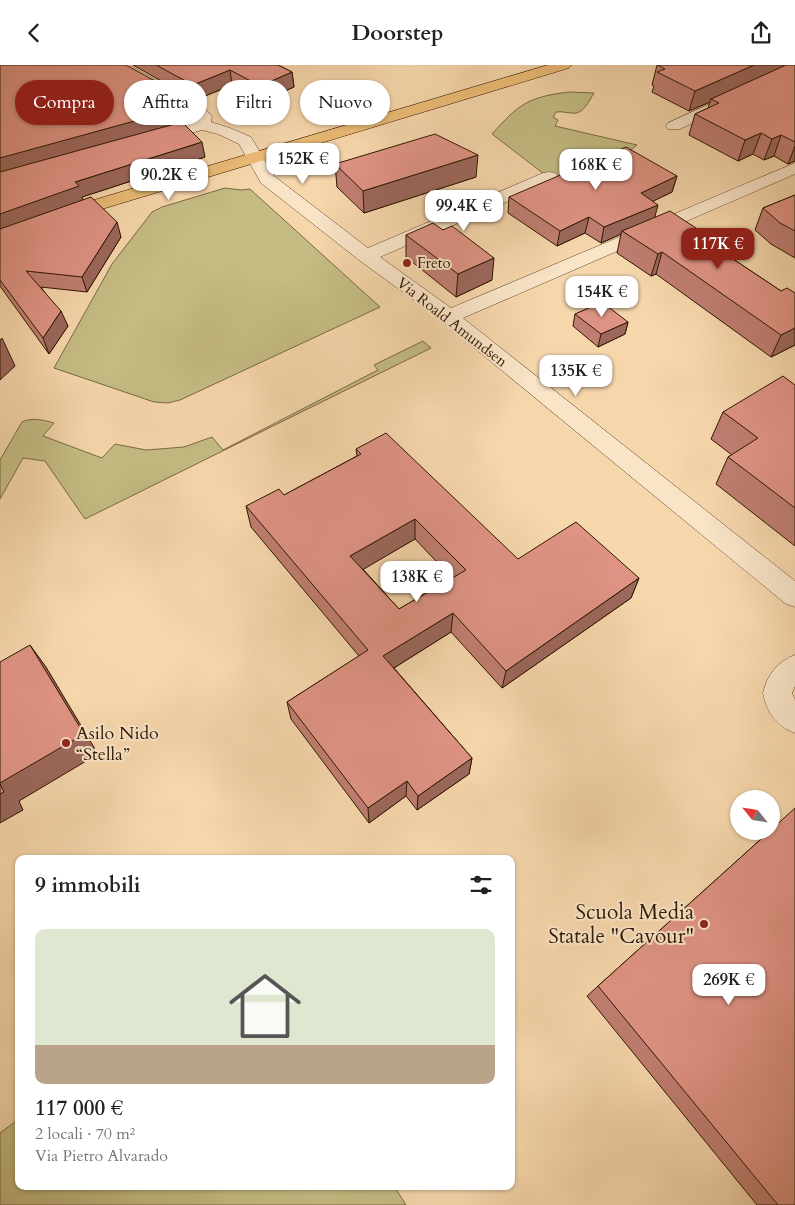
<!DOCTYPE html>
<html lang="it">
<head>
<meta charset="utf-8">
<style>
	:root { --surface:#fff; --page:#f2f2f2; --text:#222; --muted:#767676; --line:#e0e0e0; --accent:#8f2418 }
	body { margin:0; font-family:Cardo,serif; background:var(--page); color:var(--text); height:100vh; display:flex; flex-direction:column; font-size:19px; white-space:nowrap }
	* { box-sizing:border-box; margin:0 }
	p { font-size:16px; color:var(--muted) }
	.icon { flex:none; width:28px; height:28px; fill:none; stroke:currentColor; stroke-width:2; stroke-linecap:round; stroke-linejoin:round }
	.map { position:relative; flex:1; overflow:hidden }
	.sheet { position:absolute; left:15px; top:790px; width:500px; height:335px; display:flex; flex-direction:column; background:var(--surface); border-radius:10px; box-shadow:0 1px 4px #0004 }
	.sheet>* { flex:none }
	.hud { position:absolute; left:15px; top:15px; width:500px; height:45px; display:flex; gap:10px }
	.needle { width:32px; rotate:300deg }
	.fabs { position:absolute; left:730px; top:725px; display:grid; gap:10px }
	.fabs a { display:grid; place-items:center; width:50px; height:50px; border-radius:50%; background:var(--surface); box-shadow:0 1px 4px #0004; font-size:25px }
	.price { position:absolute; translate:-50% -42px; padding:0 11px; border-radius:10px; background:#fff; color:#222; font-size:16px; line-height:32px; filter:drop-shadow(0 1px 2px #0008) }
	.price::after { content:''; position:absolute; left:50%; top:30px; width:15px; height:11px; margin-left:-8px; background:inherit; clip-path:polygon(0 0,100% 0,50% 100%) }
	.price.current { background:var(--accent); color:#fff }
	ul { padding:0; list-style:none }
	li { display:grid; align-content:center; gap:10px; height:265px; padding:0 20px }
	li+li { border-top:1px solid var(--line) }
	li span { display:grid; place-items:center; height:155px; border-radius:10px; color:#555 }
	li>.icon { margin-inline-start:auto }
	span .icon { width:90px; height:90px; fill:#fffc; stroke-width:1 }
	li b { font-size:21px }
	h2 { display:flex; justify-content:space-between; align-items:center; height:60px; padding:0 20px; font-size:21px }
	.chip { padding:0 18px; border-radius:22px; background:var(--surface); box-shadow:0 1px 4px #0004; font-size:18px; line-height:45px }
	.chip.current { background:var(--accent); color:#fff }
	header { display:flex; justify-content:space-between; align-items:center; height:65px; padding:0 20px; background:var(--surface); font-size:22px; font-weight:800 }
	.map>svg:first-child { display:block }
</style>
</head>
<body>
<header><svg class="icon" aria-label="back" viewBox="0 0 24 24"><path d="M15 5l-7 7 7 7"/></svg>Doorstep<svg class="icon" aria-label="share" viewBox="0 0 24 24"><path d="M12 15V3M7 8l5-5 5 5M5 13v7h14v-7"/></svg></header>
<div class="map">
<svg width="795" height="1140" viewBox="0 0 795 1140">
	<rect width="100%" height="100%" fill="#f6d6ab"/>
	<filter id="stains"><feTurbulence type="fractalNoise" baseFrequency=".004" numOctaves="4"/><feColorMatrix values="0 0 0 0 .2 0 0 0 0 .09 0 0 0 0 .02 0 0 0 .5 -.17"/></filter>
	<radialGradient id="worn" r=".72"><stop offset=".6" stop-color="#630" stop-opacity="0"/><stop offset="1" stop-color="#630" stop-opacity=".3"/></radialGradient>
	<path fill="#c4bc83" stroke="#7a6a42" d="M569 27 594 28C589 36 583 50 572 48 566 48 562 46 556 47L553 52 558 55 555 61 637 80 627 88 557 119 492 69C519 39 528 32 569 27Z
		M225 123 241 125 250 124 380 242 180 335 168 338 154 337 54 303 112 199 152 147 162 142Z
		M423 276 431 283 85 454 45 396 23 393 0 434V395L22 357C32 352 43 355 54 358L43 371 102 393 115 379 146 385 184 382 212 372 223 385 378 305 374 300Z
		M19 1054V1121H394L406 1140H0V1068Z"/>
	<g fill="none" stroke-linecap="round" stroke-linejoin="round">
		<g stroke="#61472b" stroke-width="1">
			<path id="minor" d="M110 0H129L202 41 212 51 211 57 230 63 251 72 274 111 368 183 543 108 549 107 555 108 558 112 555 116 380 192 451 243 795 98V109L463 253 795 516V542L786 539 433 249 359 195 261 118 239 79 218 69 202 65 153 78 147 77 145 73 147 69 195 57 196 52 113 3Z
				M795 0V11L680 64H668L666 61 668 58Z
				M795 590V621L792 628 795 635V668C778 662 766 647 763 628 767 610 778 596 795 590Z"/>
		</g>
		<g stroke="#2f1700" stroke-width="1">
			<path id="major" d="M548 0H572L569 3 79 151 0 180V168L67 143Z"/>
		</g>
		<use href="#minor" fill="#f9e4c8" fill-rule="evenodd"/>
		<use href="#major" fill="#ebbb76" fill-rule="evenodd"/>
	</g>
	<path fill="#c07e72" stroke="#2f1700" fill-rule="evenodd" d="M0 0 175 27 178 42 171 45 174 59 205 92 82 132 83 135 121 172 87 227 41 222 68 261 49 289 0 221Z
		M133 0H278L292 7 294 22 262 36 232 20 195 35Z
		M657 0H795V96L788 99 774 91 764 95 753 89 738 96 689 70 695 49 708 43 710 37 689 46 652 27 654 21 652 20Z
		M335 99 476 112 364 148 337 122Z
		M677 111 672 127 653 136 655 152 703 174 781 226 795 228V280L771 292 656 209 651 211 617 188 621 169 601 178 585 168 557 181 508 148 509 132Z
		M795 130V193L771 179 755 165 763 143Z
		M406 170 492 215 456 232 406 192Z
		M575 249 628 257 625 269 598 282 573 261Z
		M795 320V481L716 419 728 392 732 390 711 374 723 347Z
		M356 384 518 494 639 513 631 533 502 623 451 567 394 603 472 693 469 709 417 745 406 731 369 758 291 654 287 637 359 591 251 462 246 441 284 430 357 391ZM415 474 452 513 399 544 363 504Z
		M770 766 795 1140H757L587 931Z"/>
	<path fill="#9c675c" stroke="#2f1700" d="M754 0H794L711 34 710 37 689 46 695 26Z
		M230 5 232 20 195 35 193 20Z
		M292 7 294 22 262 36 260 21Z
		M175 27 178 42 166 47 171 46 174 61 0 110V93Z
		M761 68 753 89 738 96 745 75Z
		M781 70 774 91 764 95 772 74Z
		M202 77 205 92 82 132 84 136 0 166V149L75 117Z
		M795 81V96L788 99Z
		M478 90 476 112 364 148 363 126Z
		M677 111 672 127 637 144 641 128Z
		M658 140 654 155 622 166 621 169 601 178 604 162Z
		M589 152 585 168 557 181 560 166Z
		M117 157 121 172 87 227 82 212Z
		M705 169 698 191 700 172Z
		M662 187 656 209 651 211 658 189Z
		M494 193 492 215 456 232 458 209Z
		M61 246 68 261 49 289 43 273Z
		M628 257 625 269 598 282 601 269Z
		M795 263V280L771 292 781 270Z
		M2 273 15 301 0 315V275Z
		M415 454V474L352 511 350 491Z
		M639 513 631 533 502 623 506 606Z
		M453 548 451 567 384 609 383 591Z
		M30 580 46 602 98 689 19 736 23 745 0 758V718Z
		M472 693 469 709 417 745 418 731Z
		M407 716 406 731 369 758 368 743Z"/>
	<path fill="#df9384" stroke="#2f1700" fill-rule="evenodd" d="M0 0H126L175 27 159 34 171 46 0 93Z
		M156 0H278L292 7 260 21 230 5 193 20Z
		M658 0H754L695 26 657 7 665 4Z
		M786 0H795V77L781 70 772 74 761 68 745 75 695 49 719 38 711 34Z
		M182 57 202 77 75 117 79 121 0 149V107Z
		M435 69 478 90 363 126 335 99Z
		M626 82 677 111 641 128 658 140 604 162 589 152 560 166 509 132Z
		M795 130V166L780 158 763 143Z
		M91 132 117 157 82 212 26 206 61 246 43 273 0 215V164Z
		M670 146 705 169 700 172 781 226 787 223 795 228V263L781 270 662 187 658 189 622 166Z
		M433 158 443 165 452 161 494 193 458 209 406 170Z
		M602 237 628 257 601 269 575 249Z
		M783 311 795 320V443L728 392 758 373 723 347Z
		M386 368 518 494 576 457 639 513 506 606 453 548 383 591 472 693 418 731 407 716 368 743 287 637 368 585 246 441 279 424 284 430 361 389 356 384ZM415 454 466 505 399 544 350 491Z
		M30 580 84 669 0 718V597Z
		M0 719 4 727 0 729Z
		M795 743V1140H778L598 921 770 766H771V765Z"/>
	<g fill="#8f2418" stroke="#f9e4c8" stroke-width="2">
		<circle cx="407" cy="198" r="5"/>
		<circle cx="66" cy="678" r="5"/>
		<circle cx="704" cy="859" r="5"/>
	</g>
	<g text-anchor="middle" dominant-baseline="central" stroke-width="4" stroke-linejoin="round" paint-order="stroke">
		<g font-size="15" fill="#2f1700" stroke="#f9e4c8" text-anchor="start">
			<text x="417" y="198">Freto</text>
		</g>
		<g font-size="15" fill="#2f1700" stroke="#f9e4c8">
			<text transform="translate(452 257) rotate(38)">Via Roald Amundsen</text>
		</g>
		<g font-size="18" fill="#2f1700" stroke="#f9e4c8" text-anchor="start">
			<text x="76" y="668">Asilo Nido<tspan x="76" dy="21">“Stella”</tspan></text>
		</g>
		<g font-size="21" fill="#2f1700" stroke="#f9e4c8" text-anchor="end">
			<text x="694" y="847">Scuola Media<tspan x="694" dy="24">Statale "Cavour"</tspan></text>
		</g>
	</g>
	<rect width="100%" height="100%" filter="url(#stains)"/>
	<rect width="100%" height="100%" fill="url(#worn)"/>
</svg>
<div class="fabs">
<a><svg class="needle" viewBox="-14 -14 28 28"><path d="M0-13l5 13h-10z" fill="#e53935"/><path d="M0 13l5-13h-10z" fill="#767676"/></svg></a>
</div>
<b class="price" style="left:303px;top:120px">152K €</b>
<b class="price" style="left:596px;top:126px">168K €</b>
<b class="price" style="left:169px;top:136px">90.2K €</b>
<b class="price" style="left:464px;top:167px">99.4K €</b>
<b class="price current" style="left:718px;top:205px">117K €</b>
<b class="price" style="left:602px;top:253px">154K €</b>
<b class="price" style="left:576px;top:332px">135K €</b>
<b class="price" style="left:417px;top:538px">138K €</b>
<b class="price" style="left:729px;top:941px">269K €</b>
<div class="hud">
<a class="chip current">Compra</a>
<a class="chip">Affitta</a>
<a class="chip">Filtri</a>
<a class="chip">Nuovo</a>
</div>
<section class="sheet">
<h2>9 immobili<svg class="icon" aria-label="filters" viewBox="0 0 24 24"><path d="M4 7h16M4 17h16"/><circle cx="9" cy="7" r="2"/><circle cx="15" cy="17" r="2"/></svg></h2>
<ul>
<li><span style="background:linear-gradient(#dfe7d0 75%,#b9a48a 0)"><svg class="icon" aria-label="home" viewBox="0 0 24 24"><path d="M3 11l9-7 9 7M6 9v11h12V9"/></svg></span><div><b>117 000 €</b><p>2 locali · 70 m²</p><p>Via Pietro Alvarado</p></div></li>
</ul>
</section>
</div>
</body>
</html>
